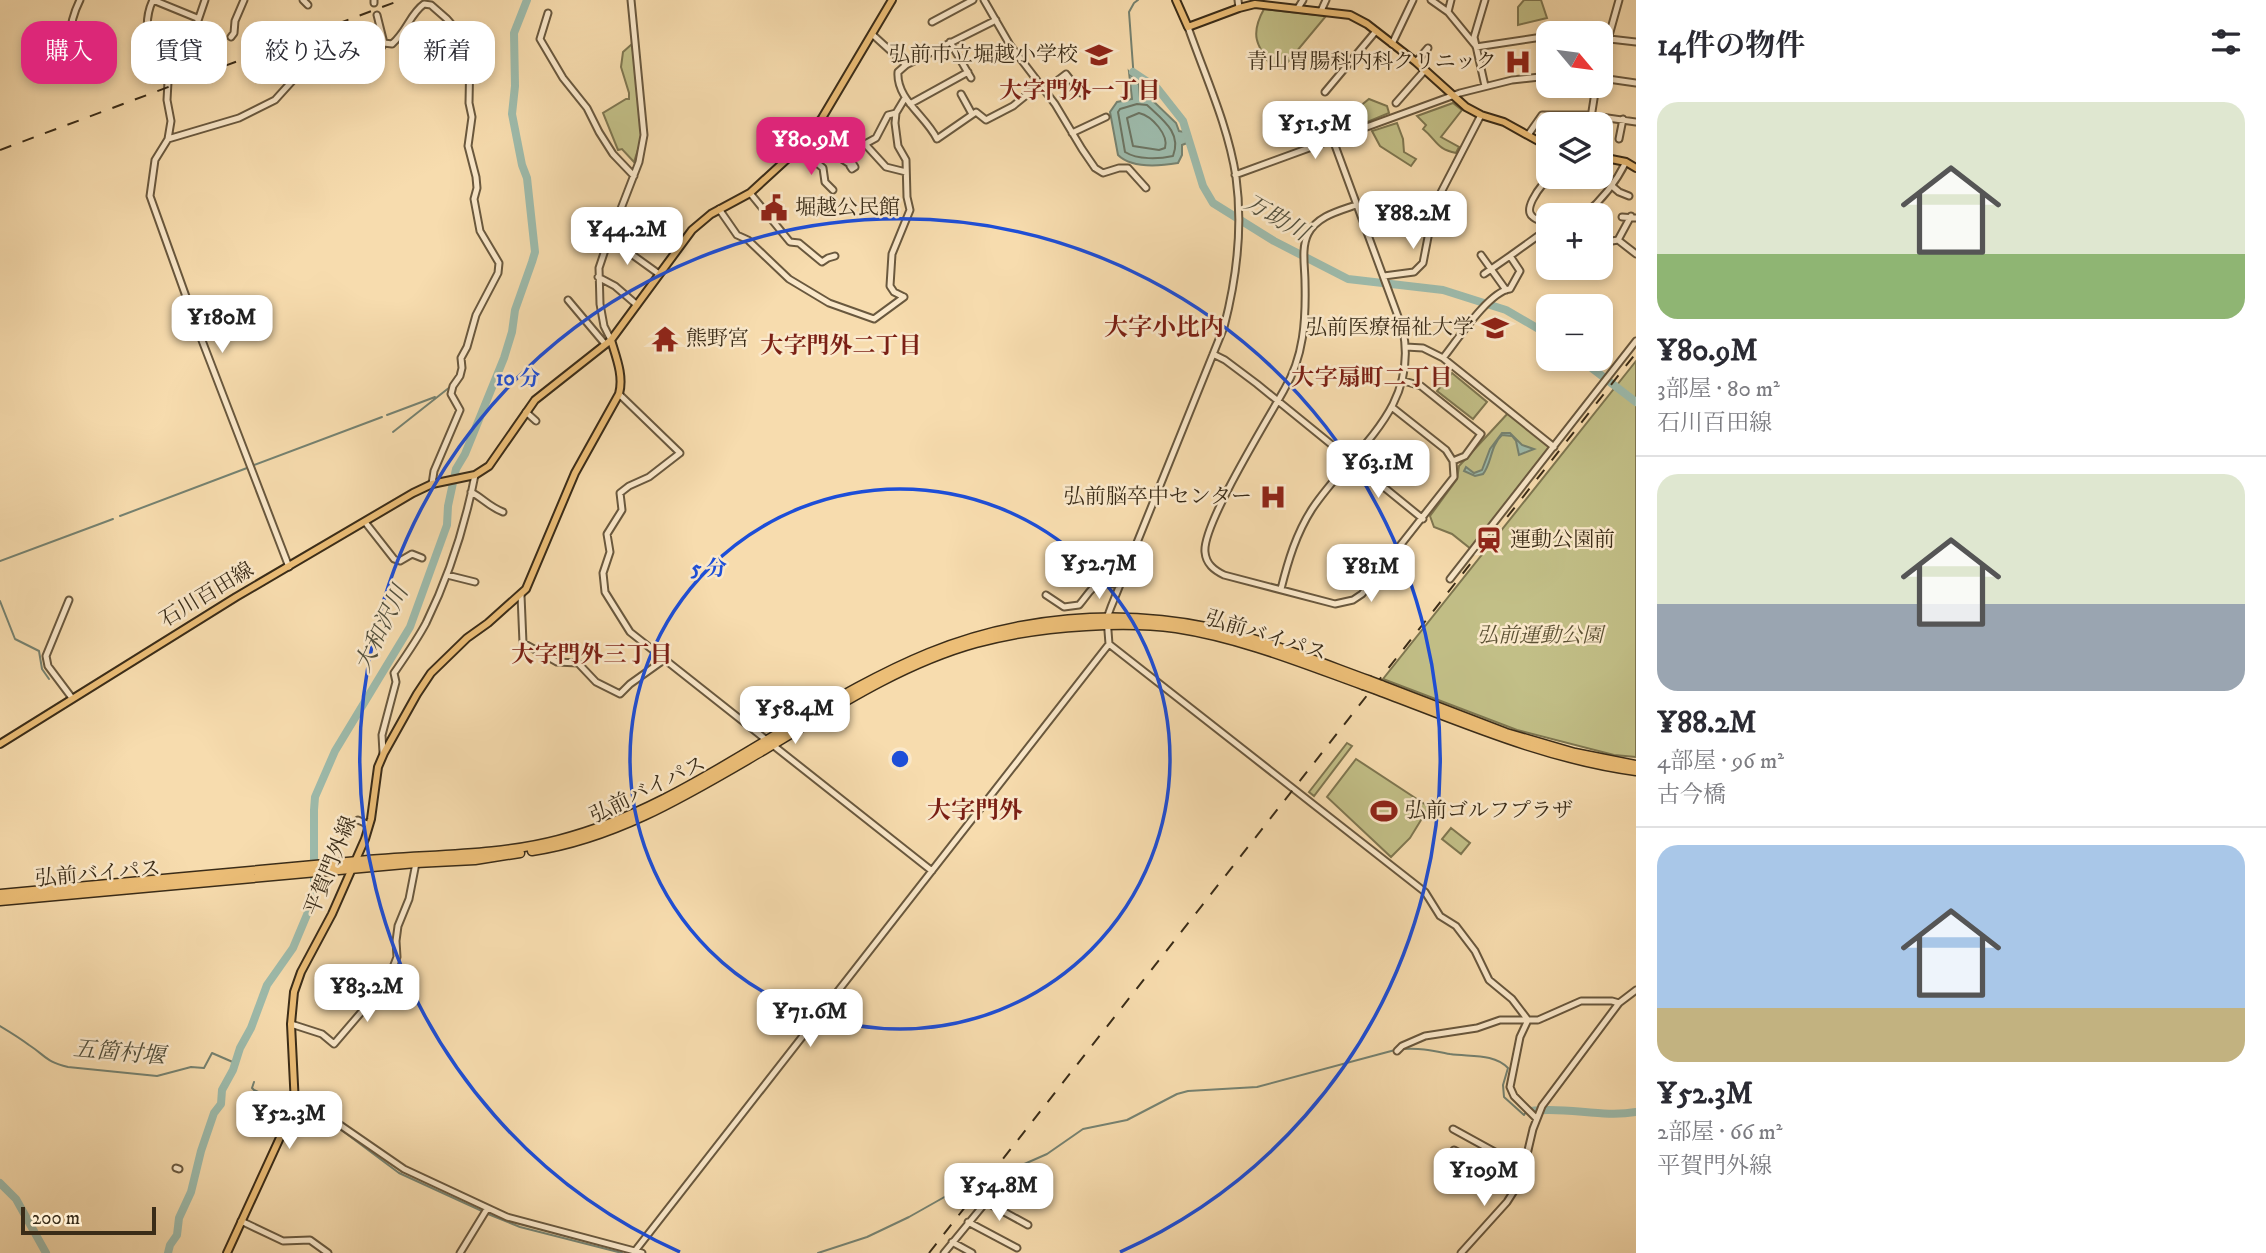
<!DOCTYPE html>
<html lang="ja">
<head>
<meta charset="utf-8">
<style>
	:root { --surface:#fff; --page:#f7f7f7; --text:#2b2b33; --muted:#7c7c81; --line:#e1e1e2; --accent:#db2777 }
	body { margin:0; font-family:"IM FELL DW Pica","Noto Serif JP",serif; background:var(--page); color:var(--text); height:100vh; display:flex; flex-direction:column; font-size:26px; white-space:nowrap }
	* { box-sizing:border-box; margin:0 }
	p { font-size:23px; color:var(--muted) }
	.icon { flex:none; width:38px; height:38px; fill:none; stroke:currentColor; stroke-width:2; stroke-linecap:round; stroke-linejoin:round }
	.map { position:relative; flex:1; overflow:hidden }
	.details { display:flex; flex-direction:column; background:var(--surface); width:630px }
	.details>* { flex:none }
	.hud { position:absolute; left:21px; top:21px; width:665px; height:63px; display:flex; gap:14px }
	.needle { width:46px; rotate:119deg }
	.fabs { position:absolute; left:1536px; top:21px; display:grid; gap:14px }
	.fabs a { display:grid; place-items:center; width:77px; height:77px; border-radius:14px; background:var(--surface); box-shadow:0 4px 10px #0003; font-size:35px }
	.scale { position:absolute; left:21px; bottom:18px; width:135px; box-sizing:border-box; padding-left:7px; border:4px solid #3a2c18; border-top:0; font-size:19px; line-height:24px; white-space:nowrap; color:#3a2c18; -webkit-text-stroke:5px #fae8ca; paint-order:stroke }
	.price { position:absolute; translate:-50% -60px; padding:0 16px; border-radius:14px; background:#fff; color:#222; font-size:23px; line-height:46px; filter:drop-shadow(0 2px 4px #0008) }
	.price::after { content:''; position:absolute; left:50%; top:42px; width:21px; height:16px; margin-left:-10px; background:inherit; clip-path:polygon(0 0,100% 0,50% 100%) }
	.price.active { background:var(--accent); color:#fff }
	ul { padding:0; list-style:none }
	li { display:grid; align-content:center; gap:14px; height:371px; padding:0 21px }
	li+li { border-top:2px solid var(--line) }
	li span { display:grid; place-items:center; height:217px; border-radius:21px; color:#555 }
	li>.icon { margin-inline-start:auto }
	span .icon { width:126px; height:126px; fill:#fffc; stroke-width:1 }
	li b { font-size:30px }
	h2 { display:flex; justify-content:space-between; align-items:center; height:84px; padding:0 21px; font-size:30px }
	.tag { padding:0 24px; border-radius:21px; background:var(--surface); box-shadow:0 4px 10px #0003; font-size:24px; line-height:63px }
	.tag.active { background:var(--accent); color:#fff }
	main { display:flex; flex:1; min-height:0 }
	.map>svg:first-child { display:block }
</style>
</head>
<body>
<main>
<div class="map">
<svg width="1636" height="1253" viewBox="0 0 1636 1253">
	<rect width="100%" height="100%" fill="#f7dcae"/>
	<filter id="stains"><feTurbulence type="fractalNoise" baseFrequency=".00286" numOctaves="4"/><feColorMatrix values="0 0 0 0 .2 0 0 0 0 .09 0 0 0 0 .02 0 0 0 .5 -.17"/></filter>
	<radialGradient id="worn" r=".72"><stop offset=".6" stop-color="#630" stop-opacity="0"/><stop offset="1" stop-color="#630" stop-opacity=".3"/></radialGradient>
	<path fill="#c2bf87" stroke="#7e7650" stroke-width="2" d="M1524 0H1541L1547 18 1518 25V7Z
		M1264 9 1326 16 1282 69 1272 67C1256 45 1250 34 1264 9Z
		M197 31 215 53 216 60 206 65 195 46Z
		M632 44 642 120 641 140 634 162 622 149 618 150 603 113 626 99H629V93L621 67 623 52Z
		M1369 99 1387 106 1389 113 1365 123 1354 111Z
		M1453 103 1462 110 1441 137 1459 147 1456 153C1436 149 1437 140 1423 129L1426 125 1417 116Z
		M1397 123 1403 139 1404 152 1416 159 1411 166 1380 146 1372 131Z
		M1636 361V757L1614 755 1517 730 1383 679Z
		M1452 373 1487 402 1473 419 1437 391Z
		M1510 411 1551 447 1471 549 1452 534 1434 527 1430 516 1457 479 1459 466Z
		M1347 743 1352 746 1314 796 1309 792Z
		M1356 759 1429 807 1410 838 1391 857 1327 797Z
		M1451 828 1470 843 1461 854 1442 839Z"/>
	<path fill="#9dbbac" stroke="#758271" stroke-width="2" d="M1129 72 1139 85 1140 98 1149 97 1176 123 1179 131 1185 132 1187 143 1182 145V155L1178 163C1160 166 1132 169 1118 155L1110 112 1117 102 1132 99Z
		M1502 433H1510L1522 445 1534 449 1519 455 1516 441 1512 436 1502 435C1490 446 1492 463 1483 474L1475 476 1464 471 1466 467 1474 473 1482 470 1490 449Z"/>
	<g fill="none" stroke-linecap="round" stroke-linejoin="round">
		<path stroke="#6c7462" stroke-width="2" d="M1137 104 1147 105C1163 120 1182 133 1173 156 1159 159 1138 160 1125 152L1118 112 1120 109Z
			M1139 113C1152 116 1169 135 1165 148L1159 150 1133 146 1127 118Z"/>
		<path stroke="#758271" stroke-width="2" d="M1134 80 1129 12 1134 3 1138 0
			M1462 337 1478 317
			M387 415 435 397
			M393 432 450 387
			M254 465 382 417
			M120 516 247 468
			M0 561 113 519
			M0 601 15 639 39 651 42 669 49 679
			M0 1026C10 1032 20 1038 29 1045 46 1056 46 1062 68 1067L157 1076 191 1067 204 1068 212 1053 235 1063
			M1401 1049C1423 1048 1430 1050 1450 1054 1470 1057 1494 1053 1508 1068L1503 1085 1504 1097 1524 1115 1526 1112
			M254 1082 252 1088 254 1090 290 1107
			M301 1112 336 1126 399 1173 482 1211
			M998 1172 1004 1173 1047 1154 1083 1129 1127 1120 1177 1094 1188 1091 1257 1087 1395 1050
			M488 1214 520 1227 622 1253
			M818 1253 867 1237 909 1217 987 1173"/>
		<path stroke="#9dbbac" stroke-width="8" d="M1133 72 1157 88 1183 121 1203 186 1213 203 1274 241 1348 279 1443 290 1506 310 1549 335
			M1580 359 1636 402
			M1531 1111C1566 1106 1601 1118 1636 1112
			M0 1183 16 1199 46 1253
			M168 1253 170 1245 177 1235 179 1218 191 1192 201 1151 214 1113 221 1104 222 1090 233 1070 240 1048 251 1028 267 985 293 948 314 898V810L315 797 335 751 410 627 447 525 448 506 456 469 465 454 504 358 512 332 515 310 532 262 535 252 527 178 522 165 512 114 515 86 514 33 527 0"/>
		<g stroke="#69583e" stroke-width="9">
			<path id="minor" d="M153 0C141 24 150 52 158 76L168 82
				M153 0 197 18
				M205 0 190 44 168 82 167 100 171 121 168 139 155 160 150 196 198 330 289 567
				M303 0 308 5
				M374 0V3
				M984 0 1010 45 1055 104 1082 149 1095 168 1103 173 1119 168H1128L1146 188
				M1238 0 1239 8
				M1431 0 1448 12 1475 45
				M1298 8 1303 0
				M1321 11 1326 0
				M1448 12 1451 0
				M548 13 540 39 563 78 587 108 599 132 613 154 634 176
				M996 20 906 65 898 72C896 99 926 116 937 139L976 112 986 120 1013 106 1040 84
				M932 22 973 0
				M872 34 906 65
				M231 37 234 33 235 21 244 0
				M1601 38 1636 42
				M950 42 971 78
				M384 43 392 44C407 31 410 14 424 4L431 5 447 19 467 42 470 53 469 103 472 117 468 146 476 177 477 188 474 199 480 231 499 263 498 273 476 315 467 347 461 358 462 368 460 376 453 386 451 394 460 410 434 471 432 484
				M1392 44 1413 0
				M1476 47 1549 36
				M72 51C68 34 72 16 80 0
				M1416 62 1428 48
				M1601 64 1619 0
				M1601 78 1636 83
				M1485 86 1474 37 1485 0
				M1045 90 1066 74 1081 93
				M1325 92 1376 31
				M961 94 972 114
				M1396 103 1425 70
				M910 104 968 72
				M896 113 888 115 876 138 865 144 886 167 906 172
				M1590 124 1596 86
				M1072 133 1106 117
				M1528 135 1542 115H1587L1636 122
				M809 137 851 165
				M168 139 239 118 275 100 294 79 316 68 364 74 384 43 377 15
				M1619 139 1623 119
				M799 148 823 168 825 182 833 190
				M853 164 855 167 852 169 850 166Z
				M1235 175 1460 93 1512 80 1549 76
				M1612 186 1619 192 1629 196
				M750 193 790 242 799 243 822 262 828 258 835 256
				M1356 205C1339 211 1317 216 1308 234 1301 248 1305 267 1305 282 1306 320 1304 357 1284 390 1268 419 1202 525 1205 552 1206 564 1214 570 1224 575L1335 604 1353 600 1362 594 1454 477 1453 461 1446 450 1393 408
				M719 209 737 235 748 240 789 279 829 303 874 319 904 297
				M1584 215C1602 200 1616 182 1626 162
				M1622 217 1636 218
				M1549 224C1544 222 1535 220 1532 216 1524 209 1538 190 1543 184H1556L1564 177
				M647 229 677 250
				M609 238 659 274
				M1618 240 1631 216
				M1601 246 1612 241 1618 240 1636 254
				M1481 255 1506 290
				M1484 274 1510 256
				M1384 276 1414 272 1423 263 1434 206 1481 115
				M598 277 615 286 637 305
				M904 297 894 292 890 286 892 254 910 210 907 197 906 160 898 146 895 123 896 113 905 98
				M568 300 605 344
				M611 340 604 326 600 304 599 268 605 250 639 162 644 135 631 0
				M1406 347 1423 348 1443 358 1554 447
				M1213 354 1225 360 1257 384 1423 519
				M1443 358C1456 342 1489 291 1510 289L1520 271 1510 256 1549 228
				M1404 381 1421 386 1481 434 1465 456 1453 461
				M619 394 680 453 649 477 629 486 620 493 622 510 607 534 610 552 603 573 605 592 630 632 932 871
				M526 412 536 421
				M471 492C484 499 488 506 503 512
				M365 522 394 559 400 561 412 554 422 558
				M447 575 475 582
				M1450 579 1636 341
				M1281 589C1288 561 1296 534 1312 509 1352 449 1419 411 1403 330L1333 140
				M521 595 523 643 557 662 578 663 596 682 620 694 630 684 665 659
				M1046 595 1064 607 1079 605C1094 587 1094 579 1119 585
				M69 600 46 656 48 666 72 698
				M1109 644 1425 892 1440 916 1456 926 1475 951 1489 980 1512 999 1528 1020
				M383 753 382 735 396 682 394 673C405 657 417 640 426 623 449 576 465 526 475 475
				M358 820 369 825
				M1528 1020 1520 1037 1510 1087 1514 1096 1536 1118
				M291 1024 322 1034 334 1044 382 988 392 970 397 957 396 941 398 926 409 899 416 863
				M1397 1051 1402 1046 1425 1036 1477 1028 1500 1020H1538L1581 1001H1612L1619 1003
				M295 1105 330 1118 404 1169 507 1217 642 1253
				M1453 1129 1524 1168
				M1454 1150 1518 1185
				M176 1168 179 1169
				M241 1221 283 1241 310 1240 328 1253
				M968 1222 1017 1248
				M952 1242 972 1253
				M635 1251 1109 644 1107 618 1111 607 1224 327C1237 277 1243 228 1236 177 1228 125 1205 76 1188 27
				M460 1253 487 1209
				M944 1253 986 1202 1028 1225
				M1461 1253 1507 1202 1521 1180 1533 1129 1542 1106 1619 1003 1636 990"/>
		</g>
		<g stroke="#3a2c18" stroke-width="10">
			<path id="major" d="M1176 0 1188 27 1239 8 1255 4 1350 15 1367 24 1416 62 1466 107 1481 115 1504 122 1549 147
				M1601 157 1626 162 1636 168
				M0 744 236 597 413 493 432 484 475 475 489 466 535 400 611 340 692 230 711 214 750 193 799 148 822 118 892 0
				M227 1253 295 1105 291 1024 294 992 301 972 332 914 365 839 371 819 378 767 384 753 417 694 431 673 467 638 488 623 526 589 575 473 619 394C624 376 616 357 611 340"/>
		</g>
		<g stroke="#3a2c18" stroke-width="11">
			<path id="highway" d="M1381 685 1506 733 1575 753 1636 765
				M1377 690C1462 722 1546 759 1636 771
				M532 851C618 838 690 793 764 750 831 710 900 664 976 643 1013 633 1049 628 1086 626 1117 624 1146 624 1176 628 1241 638 1302 663 1363 685
				M0 894C119 883 239 872 358 861 424 854 493 857 558 840 642 819 715 771 789 727 834 700 880 673 929 653 1017 617 1118 608 1211 628 1265 640 1316 661 1368 680
				M0 901 416 863 475 860 520 853"/>
		</g>
		<use href="#minor" stroke="#fae8ca" stroke-width="5"/>
		<use href="#major" stroke="#ecbe77" stroke-width="6"/>
		<use href="#highway" stroke="#ecbe77" stroke-width="8"/>
		<path stroke="#3a2c18" stroke-width="2" stroke-dasharray="12 12" stroke-linecap="butt" d="M0 150 401 0
			M929 1253 1636 353"/>
		<g stroke="#3a2c18" stroke-width="11" stroke-linecap="butt">
			<path id="highway-bridge" d="M1368 680 1381 685
				M1363 685 1377 690"/>
		</g>
		<use href="#highway-bridge" stroke="#ecbe77" stroke-width="8"/>
	</g>
	<g fill="none" stroke="#1d4ed8" stroke-width="3.5">
		<circle cx="900" cy="759" r="270"/>
		<path d="M680 1252A540 540 0 1 1 1120 1252"/>
	</g>
	<defs>
		<g id="school-bare" transform="scale(2.1)"><path d="M0-5L7-2L0 1L-7-2ZM-4 1L0 2.5L4 1V4Q0 6-4 4Z" fill="#8f2418" stroke="#fae8ca" stroke-width="2.5" paint-order="stroke"/></g>
		<g id="hospital-bare" transform="scale(2.1)"><path d="M-5-5h3v3.5h4V-5h3V5h-3V1.5h-4V5h-3Z" fill="#8f2418" stroke="#fae8ca" stroke-width="2.5" paint-order="stroke"/></g>
		<g id="civic-bare" transform="scale(2.1)"><path d="M-.6-6.5H3V-4.5H.6V-3L4-1V1h2V6H-6V1h2V-1L-.6-3ZM-1.2 2.5V6h2.4V2.5Z" fill="#8f2418" stroke="#fae8ca" stroke-width="2.5" paint-order="stroke"/></g>
		<g id="university-bare" transform="scale(2.1)"><path d="M0-5L7-2L0 1L-7-2ZM-4 1L0 2.5L4 1V4Q0 6-4 4Z" fill="#8f2418" stroke="#fae8ca" stroke-width="2.5" paint-order="stroke"/></g>
		<g id="temple-bare" transform="scale(2.1)"><path d="M0-6L5-2H3V0L6.5 2.5H4V6H1.5V3h-3V6H-4V2.5H-6.5L-3 0V-2H-5Z" fill="#8f2418" stroke="#fae8ca" stroke-width="2.5" paint-order="stroke"/></g>
		<g id="station-bare" transform="scale(2.1)"><path d="M-3-6H3Q5-6 5-4V2Q5 4 3 4L4.5 6H3L1.5 4h-3L-3 6H-4.5L-3 4Q-5 4-5 2V-4Q-5-6-3-6ZM-3.5-4v3h7v-3ZM-3.5 1v1.5H-2V1ZM2 1v1.5H3.5V1Z" fill="#8f2418" stroke="#fae8ca" stroke-width="2.5" paint-order="stroke"/></g>
		<g id="stadium-bare" transform="scale(2.1)"><path d="M0-5a6.5 5 0 1 0 0 10a6.5 5 0 1 0 0-10ZM-3.5-1.8h7v3.6h-7Z" fill="#8f2418" stroke="#fae8ca" stroke-width="2.5" paint-order="stroke"/></g>
	</defs>
	<g fill-rule="evenodd">
		<use href="#school-bare" x="1099" y="55"/>
		<use href="#hospital-bare" x="1518" y="62"/>
		<use href="#civic-bare" x="774" y="208"/>
		<use href="#university-bare" x="1495" y="328"/>
		<use href="#temple-bare" x="665" y="339"/>
		<use href="#hospital-bare" x="1273" y="497"/>
		<use href="#station-bare" x="1489" y="540"/>
		<use href="#stadium-bare" x="1384" y="811"/>
	</g>
	<g text-anchor="middle" dominant-baseline="central" stroke-width="5" stroke-linejoin="round" paint-order="stroke">
		<g font-size="21" fill="#3a2c18" stroke="#fae8ca" text-anchor="end">
			<text x="1078" y="55">弘前市立堀越小学校</text>
			<text x="1497" y="62">青山胃腸科内科クリニック</text>
			<text x="795" y="208" text-anchor="start">堀越公民館</text>
			<text x="1474" y="328">弘前医療福祉大学</text>
			<text x="686" y="339" text-anchor="start">熊野宮</text>
			<text x="1252" y="497">弘前脳卒中センター</text>
			<text x="1510" y="540" text-anchor="start">運動公園前</text>
			<text x="1405" y="811" text-anchor="start">弘前ゴルフプラザ</text>
		</g>
		<g font-size="21" fill="#3a2c18" stroke="#fae8ca">
			<text transform="translate(207 595) rotate(-31)">石川百田線</text>
			<text transform="translate(1266 636) rotate(17)">弘前バイパス</text>
			<text transform="translate(648 790) rotate(-26)">弘前バイパス</text>
			<text transform="translate(331 866) rotate(-68)">平賀門外線</text>
			<text transform="translate(98 874) rotate(-5)">弘前バイパス</text>
		</g>
		<g font-size="21" font-style="italic" fill="#5c5134" stroke="#fae8ca">
			<text x="1540" y="636">弘前運動公園</text>
		</g>
		<g font-size="23" font-weight="bold" fill="#7a1f14" stroke="#fae8ca">
			<text x="1080" y="91">大字門外一丁目</text>
			<text x="841" y="346">大字門外二丁目</text>
			<text x="1372" y="378">大字扇町二丁目</text>
			<text x="592" y="655">大字門外三丁目</text>
		</g>
		<g font-size="23" font-style="italic" fill="#53503d" stroke="#fae8ca">
			<text transform="translate(1276 218) rotate(30)">万助川</text>
			<text transform="translate(382 629) rotate(-64)">大和沢川</text>
			<text transform="translate(119 1053) rotate(5)">五箇村堰</text>
		</g>
		<g font-size="24" font-weight="bold" fill="#7a1f14" stroke="#fae8ca">
			<text x="1164" y="328">大字小比内</text>
			<text x="975" y="811">大字門外</text>
		</g>
	</g>
	<circle cx="900" cy="759" r="10" fill="#1d4ed8" stroke="#fae8ca" stroke-width="3.5"/>
	<g font-size="21" text-anchor="middle" font-weight="bold" fill="#1d4ed8" stroke="#fae8ca" stroke-width="5" stroke-linejoin="round" paint-order="stroke">
		<text x="518" y="385">10 分</text>
		<text x="709" y="575">5 分</text>
	</g>
	<rect width="100%" height="100%" filter="url(#stains)"/>
	<rect width="100%" height="100%" fill="url(#worn)"/>
</svg>
<div class="fabs">
<a><svg class="needle" viewBox="-14 -14 28 28"><path d="M0-13l5 13h-10z" fill="#e53935"/><path d="M0 13l5-13h-10z" fill="#7c7c81"/></svg></a>
<a><svg class="icon" aria-label="layers" viewBox="0 0 24 24"><path d="M12 4l9 5-9 5-9-5zM3 14l9 5 9-5"/></svg></a>
<a>+</a>
<a>−</a>
</div>
<div class="scale">200 m</div>
<b class="price" style="left:1315px;top:161px">¥51.5M</b>
<b class="price active" style="left:811px;top:177px">¥80.9M</b>
<b class="price" style="left:1413px;top:251px">¥88.2M</b>
<b class="price" style="left:627px;top:267px">¥44.2M</b>
<b class="price" style="left:222px;top:355px">¥180M</b>
<b class="price" style="left:1378px;top:500px">¥63.1M</b>
<b class="price" style="left:1099px;top:601px">¥52.7M</b>
<b class="price" style="left:1371px;top:604px">¥81M</b>
<b class="price" style="left:795px;top:746px">¥58.4M</b>
<b class="price" style="left:367px;top:1024px">¥83.2M</b>
<b class="price" style="left:810px;top:1049px">¥71.6M</b>
<b class="price" style="left:289px;top:1151px">¥52.3M</b>
<b class="price" style="left:1484px;top:1208px">¥109M</b>
<b class="price" style="left:999px;top:1223px">¥54.8M</b>
<div class="hud">
<a class="tag active">購入</a>
<a class="tag">賃貸</a>
<a class="tag">絞り込み</a>
<a class="tag">新着</a>
</div>
</div>
<section class="details">
<h2>14件の物件<svg class="icon" aria-label="filters" viewBox="0 0 24 24"><path d="M4 7h16M4 17h16"/><circle cx="9" cy="7" r="2"/><circle cx="15" cy="17" r="2"/></svg></h2>
<ul>
<li><span style="background:linear-gradient(#dfe7d0 70%,#8fb573 0)"><svg class="icon" aria-label="home" viewBox="0 0 24 24"><path d="M3 11l9-7 9 7M6 9v11h12V9"/></svg></span><div><b>¥80.9M</b><p>3部屋 · 80 m²</p><p>石川百田線</p></div></li>
<li><span style="background:linear-gradient(#dfe7d0 60%,#9aa5b1 0)"><svg class="icon" aria-label="home" viewBox="0 0 24 24"><path d="M3 11l9-7 9 7M6 9v11h12V9"/></svg></span><div><b>¥88.2M</b><p>4部屋 · 96 m²</p><p>古今橋</p></div></li>
<li><span style="background:linear-gradient(#a9c7e8 75%,#c2b280 0)"><svg class="icon" aria-label="home" viewBox="0 0 24 24"><path d="M3 11l9-7 9 7M6 9v11h12V9"/></svg></span><div><b>¥52.3M</b><p>2部屋 · 66 m²</p><p>平賀門外線</p></div></li>
</ul>
</section>
</main>
</body>
</html>
